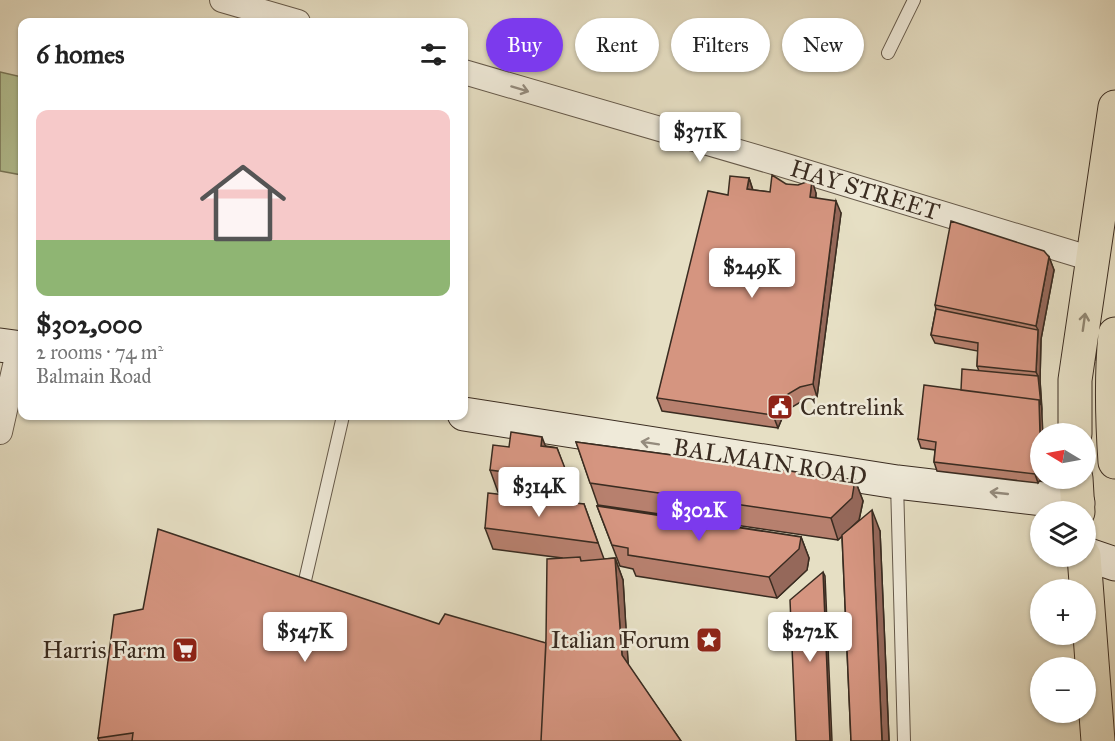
<!DOCTYPE html>
<html lang="en">
<head>
<meta charset="utf-8">
<style>
	:root { --surface:#fff; --page:#f2f2f2; --text:#222; --muted:#767676; --accent:#7c3aed }
	body { margin:0; font-family:"IM FELL Great Primer",serif; background:var(--page); color:var(--text); height:100vh; display:flex; flex-direction:column; font-size:22px; white-space:nowrap }
	* { box-sizing:border-box; margin:0 }
	p { font-size:20px; color:var(--muted) }
	.icon { flex:none; width:33px; height:33px; fill:none; stroke:currentColor; stroke-width:2; stroke-linecap:round; stroke-linejoin:round }
	.map { position:relative; flex:1; overflow:hidden }
	.drawer { position:absolute; left:18px; top:18px; width:450px; height:402px; display:flex; flex-direction:column; background:var(--surface); border-radius:12px; box-shadow:0 2px 4px #0004 }
	.drawer>* { flex:none }
	.hud { position:absolute; left:486px; top:18px; width:538px; height:54px; display:flex; gap:12px }
	.needle { width:39px; rotate:280deg }
	.tools { position:absolute; left:1030px; top:423px; display:grid; gap:12px }
	.tools a { display:grid; place-items:center; width:66px; height:66px; border-radius:50%; background:var(--surface); box-shadow:0 2px 4px #0004; font-size:30px }
	.price { position:absolute; translate:-50% -51px; padding:0 14px; border-radius:6px; background:#fff; color:#222; font-size:20px; line-height:39px; filter:drop-shadow(0 2px 3px #0008) }
	.price::after { content:''; position:absolute; left:50%; top:36px; width:18px; height:14px; margin-left:-9px; background:inherit; clip-path:polygon(0 0,100% 0,50% 100%) }
	.price.on { background:var(--accent); color:#fff }
	ul { padding:0; list-style:none }
	li { display:grid; align-content:center; gap:12px; height:318px; padding:0 18px }
	li span { display:grid; place-items:center; height:186px; border-radius:12px; color:#555 }
	li>.icon { margin-inline-start:auto }
	span .icon { width:108px; height:108px; fill:#fffc; stroke-width:1 }
	li b { font-size:26px }
	h2 { display:flex; justify-content:space-between; align-items:center; height:72px; padding:0 18px; font-size:26px }
	.tag { padding:0 21px; border-radius:27px; background:var(--surface); box-shadow:0 2px 4px #0004; font-size:21px; line-height:54px }
	.tag.on { background:var(--accent); color:#fff }
	.map>svg:first-child { display:block }
</style>
</head>
<body>
<div class="map">
<svg width="1115" height="741" viewBox="0 0 1115 741">
	<rect width="100%" height="100%" fill="#e6dfc4"/>
	<filter id="stains"><feTurbulence type="fractalNoise" baseFrequency=".00333" numOctaves="4"/><feColorMatrix values="0 0 0 0 .2 0 0 0 0 .09 0 0 0 0 .02 0 0 0 .5 -.17"/></filter>
	<radialGradient id="worn" r=".72"><stop offset=".6" stop-color="#630" stop-opacity="0"/><stop offset="1" stop-color="#630" stop-opacity=".3"/></radialGradient>
	<path fill="#b4c294" stroke="#77775a" stroke-width="1.5" d="M0 72 22 77V175L0 171Z"/>
	<g fill="none" stroke-linecap="round" stroke-linejoin="round">
		<g stroke="#65594a" stroke-width="14">
			<path id="service" d="M888 53 914 0
				M897 483 904 741
				M303 589 343 416"/>
		</g>
		<g stroke="#65594a" stroke-width="26">
			<path id="minor" d="M222 0 298 22
				M464 72 780 164 1092 259
				M0 432 19 348"/>
		</g>
		<g stroke="#3a2c21" stroke-width="35">
			<path id="secondary" d="M0 345 22 348
				M464 414 897 482 1078 503
				M1086 554 1115 564"/>
		</g>
		<g stroke="#3a2c21" stroke-width="35">
			<path id="trunk" d="M1115 334C1111 377 1112 419 1115 462
				M1075 434V380L1115 107
				M1076 478 1078 512
				M1084 556 1098 741"/>
		</g>
		<use href="#service" stroke="#efead9" stroke-width="12"/>
		<use href="#minor" stroke="#efead9" stroke-width="24"/>
		<use href="#secondary" stroke="#efead9" stroke-width="33"/>
		<use href="#trunk" stroke="#e6dfc4" stroke-width="33"/>
	</g>
	<path fill="#b7806e" stroke="#3a2c21" stroke-width="1.5" d="M749 178 753 190 770 192 786 184 816 193V198L841 213 817 397 804 400 792 407 783 416 778 428 662 411 657 398 728 195Z
		M1049 257 1054 270 1041 339 1040 380 1042 409 1038 483 937 471 934 462 935 450 921 448 918 439 979 371 977 366 978 351 935 343 931 335 936 309 935 305Z
		M576 442 855 480 863 501 859 520 851 527 880 531 889 741H851L842 536 838 540 598 505Z
		M546 446 557 448 577 502 498 492 490 470 509 447Z
		M584 504 604 559 615 558 623 580 628 665 681 741H99L98 738 439 624 546 643 562 558 493 549 485 528Z
		M597 506 801 537 809 558 807 570 777 598 636 576 633 569 620 566Z"/>
	<path fill="#95685a" stroke="#3a2c21" stroke-width="1.5" d="M749 178 753 191 747 189Z
		M812 180 816 193 814 210 810 197Z
		M836 201 841 213 817 397 813 384Z
		M1049 257 1054 270 1041 339 1040 380 1043 434H1041V454L1038 376 1036 372 1038 330 1036 326Z
		M788 394 792 407 783 416 778 428 773 415 779 403Z
		M542 437 550 458 541 446Z
		M1041 467 1042 478 1038 483 1035 474Z
		M855 480 863 501 859 520 838 540 831 518Z
		M872 510 880 531 889 741H882Z
		M801 537 809 558 807 570 777 598 769 577Z
		M615 558 623 580 629 676 622 655Z
		M823 572 825 576 832 741H830Z"/>
	<path fill="#d59580" stroke="#3a2c21" stroke-width="1.5" d="M772 175 786 184 798 185 812 180 810 197 836 201 813 384 800 387 788 394 779 403 773 415 657 398 708 191 728 195 730 176 749 178 747 189 770 192Z
		M951 221 1044 251 1049 257 1036 326 935 305Z
		M936 309 1038 330 1036 372 977 366 978 343 931 335Z
		M962 369 1038 376 1041 405 1039 400 961 390Z
		M924 385 1039 400 1041 467 1035 474 934 462 936 442 918 439Z
		M511 432 542 437 541 446 557 448 570 481 490 470 493 445 509 447Z
		M576 442 855 480 852 498 831 518 590 483Z
		M488 493 584 504 598 543 485 528Z
		M597 506 801 537 799 549 769 577 628 555V548L612 545Z
		M872 510 882 741H851L842 535Z
		M158 529 439 624 445 614 546 643 541 741H132L133 733 98 738 114 615 143 609Z
		M580 557 581 561 615 558 622 655 681 741H541L546 639 547 559Z
		M823 572 830 741H796L790 600Z"/>
	<defs><path id="oneway-shaft" d="M-6 0H5M1.5-3L5.5 0L1.5 3" fill="none" stroke-width="1.6" stroke-linecap="round" stroke-linejoin="round" transform="scale(1.5)"/></defs>
	<g stroke="#948b7d">
		<use href="#oneway-shaft" transform="translate(520 89) rotate(17)"/>
		<use href="#oneway-shaft" transform="translate(650 443) rotate(-171)"/>
		<use href="#oneway-shaft" transform="translate(999 493) rotate(-174)"/>
	</g>
	<use stroke="#908672" href="#oneway-shaft" transform="translate(1084 322) rotate(-82)"/>
	<defs>
		<g id="civic-square" transform="scale(1.35)"><rect x="-9" y="-9" width="18" height="18" rx="4" fill="#8f2418" stroke="#efead9"/><path d="M-.6-6.5H3V-4.5H.6V-3L4-1V1h2V6H-6V1h2V-1L-.6-3ZM-1.2 2.5V6h2.4V2.5Z" fill="#fff"/></g>
		<g id="sight-square" transform="scale(1.35)"><rect x="-9" y="-9" width="18" height="18" rx="4" fill="#8f2418" stroke="#efead9"/><path d="M0-6L1.8-2.2L6-1.7L2.9 1.2L3.7 5.4L0 3.3L-3.7 5.4L-2.9 1.2L-6-1.7L-1.8-2.2Z" fill="#fff"/></g>
		<g id="supermarket-square" transform="scale(1.35)"><rect x="-9" y="-9" width="18" height="18" rx="4" fill="#8f2418" stroke="#efead9"/><path d="M-6-5.5h2.5l.6 2H6L4.5 2H-2.5L-4.4-4H-6ZM-1.5 3.2a1.3 1.3 0 1 0 .1 0ZM3 3.2a1.3 1.3 0 1 0 .1 0Z" fill="#fff"/></g>
	</defs>
	<g fill-rule="evenodd">
		<use href="#civic-square" x="780" y="407"/>
		<use href="#sight-square" x="709" y="640"/>
		<use href="#supermarket-square" x="185" y="650"/>
	</g>
	<g text-anchor="middle" dominant-baseline="central" stroke-width="5" stroke-linejoin="round" paint-order="stroke">
		<g font-size="24" fill="#3a2c21" stroke="#efead9">
			<text transform="translate(865 190) rotate(17)">HAY STREET</text>
			<text transform="translate(770 462) rotate(9)">BALMAIN ROAD</text>
		</g>
		<g font-size="24" fill="#3a2c21" stroke="#efead9" text-anchor="end">
			<text x="800" y="407" text-anchor="start">Centrelink</text>
			<text x="690" y="640">Italian Forum</text>
			<text x="166" y="650">Harris Farm</text>
		</g>
	</g>
	<rect width="100%" height="100%" filter="url(#stains)"/>
	<rect width="100%" height="100%" fill="url(#worn)"/>
</svg>
<div class="tools">
<a><svg class="needle" viewBox="-14 -14 28 28"><path d="M0-13l5 13h-10z" fill="#e53935"/><path d="M0 13l5-13h-10z" fill="#767676"/></svg></a>
<a><svg class="icon" aria-label="layers" viewBox="0 0 24 24"><path d="M12 4l9 5-9 5-9-5zM3 14l9 5 9-5"/></svg></a>
<a>+</a>
<a>−</a>
</div>
<b class="price" style="left:700px;top:163px">$371K</b>
<b class="price" style="left:752px;top:299px">$249K</b>
<b class="price" style="left:539px;top:518px">$314K</b>
<b class="price on" style="left:699px;top:542px">$302K</b>
<b class="price" style="left:305px;top:663px">$547K</b>
<b class="price" style="left:810px;top:663px">$272K</b>
<div class="hud">
<a class="tag on">Buy</a>
<a class="tag">Rent</a>
<a class="tag">Filters</a>
<a class="tag">New</a>
</div>
<section class="drawer">
<h2>6 homes<svg class="icon" aria-label="filters" viewBox="0 0 24 24"><path d="M4 7h16M4 17h16"/><circle cx="9" cy="7" r="2"/><circle cx="15" cy="17" r="2"/></svg></h2>
<ul>
<li><span style="background:linear-gradient(#f6c9c9 70%,#8fb573 0)"><svg class="icon" aria-label="home" viewBox="0 0 24 24"><path d="M3 11l9-7 9 7M6 9v11h12V9"/></svg></span><div><b>$302,000</b><p>2 rooms · 74 m²</p><p>Balmain Road</p></div></li>
</ul>
</section>
</div>
</body>
</html>
